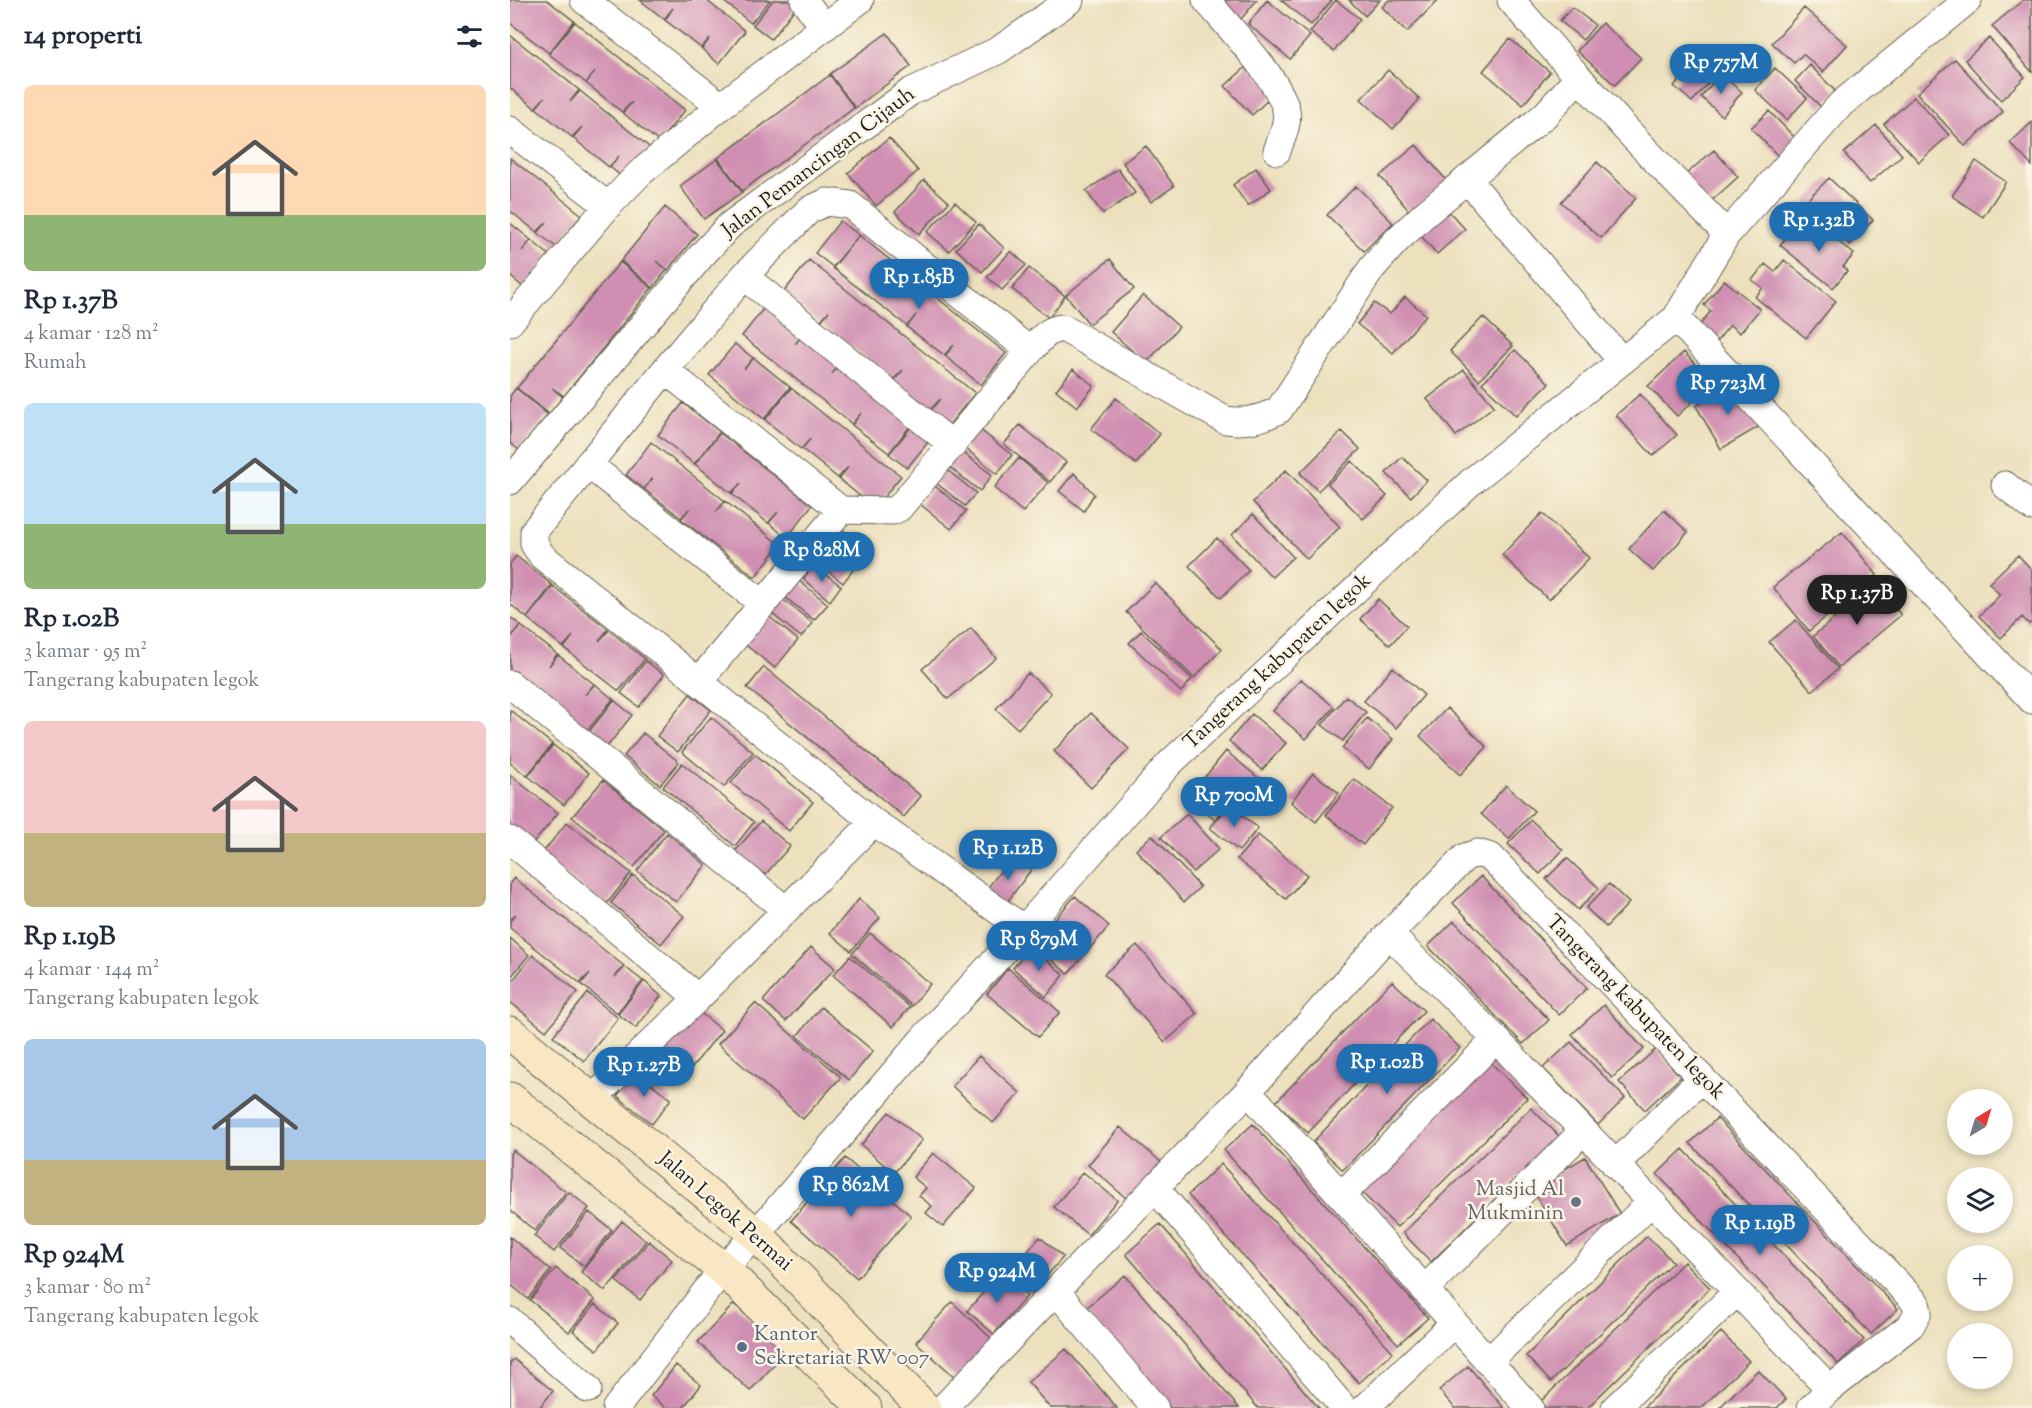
<!DOCTYPE html>
<html lang="id">
<head>
<meta charset="utf-8">
<style>
	:root { --surface:#fff; --page:#f6f6f7; --text:#1f2937; --muted:#747a83; --accent:#1f6fb2 }
	body { margin:0; font-family:"Sorts Mill Goudy",serif; background:var(--page); color:var(--text); height:100vh; display:flex; flex-direction:column; font-size:22px; white-space:nowrap }
	* { box-sizing:border-box; margin:0 }
	p { font-size:20px; color:var(--muted) }
	.icon { flex:none; width:33px; height:33px; fill:none; stroke:currentColor; stroke-width:2; stroke-linecap:round; stroke-linejoin:round }
	.map { position:relative; flex:1; overflow:hidden }
	.sheet { display:flex; flex-direction:column; background:var(--surface); width:510px }
	.sheet>* { flex:none }
	.needle { width:39px; rotate:38deg }
	.tools { position:absolute; left:1437px; top:1089px; display:grid; gap:12px }
	.tools a { display:grid; place-items:center; width:66px; height:66px; border-radius:50%; background:var(--surface); box-shadow:0 3px 9px #0003; font-size:30px }
	.price { position:absolute; translate:-50% -51px; padding:0 14px; border-radius:21px; background:var(--accent); color:#fff; font-size:20px; line-height:39px; filter:drop-shadow(0 2px 3px #0008) }
	.price::after { content:''; position:absolute; left:50%; top:36px; width:18px; height:14px; margin-left:-9px; background:inherit; clip-path:polygon(0 0,100% 0,50% 100%) }
	.price.current { background:#222; color:#fff }
	ul { padding:0; list-style:none }
	li { display:grid; align-content:center; gap:12px; height:318px; padding:0 24px }
	li span { display:grid; place-items:center; height:186px; border-radius:9px; color:#555 }
	li>.icon { margin-inline-start:auto }
	span .icon { width:108px; height:108px; fill:#fffc; stroke-width:1 }
	li b { font-size:26px }
	h2 { display:flex; justify-content:space-between; align-items:center; height:72px; padding:0 24px; font-size:26px }
	main { display:flex; flex:1; min-height:0 }
	.map>svg:first-child { display:block }
</style>
</head>
<body>
<main>
<section class="sheet">
<h2>14 properti<svg class="icon" aria-label="filters" viewBox="0 0 24 24"><path d="M4 7h16M4 17h16"/><circle cx="9" cy="7" r="2"/><circle cx="15" cy="17" r="2"/></svg></h2>
<ul>
<li><span style="background:linear-gradient(#ffd9b3 70%,#8fb573 0)"><svg class="icon" aria-label="home" viewBox="0 0 24 24"><path d="M3 11l9-7 9 7M6 9v11h12V9"/></svg></span><div><b>Rp 1.37B</b><p>4 kamar · 128 m²</p><p>Rumah</p></div></li>
<li><span style="background:linear-gradient(#bfe0f5 65%,#8fb573 0)"><svg class="icon" aria-label="home" viewBox="0 0 24 24"><path d="M3 11l9-7 9 7M6 9v11h12V9"/></svg></span><div><b>Rp 1.02B</b><p>3 kamar · 95 m²</p><p>Tangerang kabupaten legok</p></div></li>
<li><span style="background:linear-gradient(#f6c9c9 60%,#c2b280 0)"><svg class="icon" aria-label="home" viewBox="0 0 24 24"><path d="M3 11l9-7 9 7M6 9v11h12V9"/></svg></span><div><b>Rp 1.19B</b><p>4 kamar · 144 m²</p><p>Tangerang kabupaten legok</p></div></li>
<li><span style="background:linear-gradient(#a9c7e8 65%,#c2b280 0)"><svg class="icon" aria-label="home" viewBox="0 0 24 24"><path d="M3 11l9-7 9 7M6 9v11h12V9"/></svg></span><div><b>Rp 924M</b><p>3 kamar · 80 m²</p><p>Tangerang kabupaten legok</p></div></li>
</ul>
</section>
<div class="map">
<svg width="1522" height="1408" viewBox="0 0 1522 1408">
	<rect width="100%" height="100%" fill="#fcf5e5"/>
	<filter id="ink" filterUnits="userSpaceOnUse"><feTurbulence type="fractalNoise" baseFrequency=".0167" numOctaves="2"/><feDisplacementMap in="SourceGraphic" scale="12" xChannelSelector="R" yChannelSelector="G"/><feConvolveMatrix kernelMatrix="1 2 1 2 8 2 1 2 1" color-interpolation-filters="sRGB"/></filter>
	<filter id="wash" filterUnits="userSpaceOnUse"><feTurbulence type="fractalNoise" baseFrequency=".008" numOctaves="4" result="noise"/><feDisplacementMap in="SourceGraphic" scale="24" xChannelSelector="R" yChannelSelector="G"/><feGaussianBlur stdDeviation="1.35" result="paint"/><feColorMatrix in="noise" values="0 0 0 0 0 0 0 0 0 0 0 0 0 0 0 0 0 1.4 0 .05"/><feComposite in="paint" operator="in"/></filter>
	<g filter="url(#wash)">
		<rect width="100%" height="100%" fill="#ece0bd"/>
		<g id="blocks">
			<path fill="#d08fb2" d="M0 0H37L64 21 39 53 0 23Z
				M130 0H196L235 31 209 64 192 49 200 38 191 48 155 20 163 8 154 19Z
				M212 0H260L241 23Z
				M263 0H278L286 7 261 39 243 25Z
				M708 0H747L731 19Z
				M757 0 800 36 780 59 738 24Z
				M771 0H822L801 25Z
				M826 0 850 19 824 51 800 32Z
				M839 0H870L855 16Z
				M879 0H928L897 32 872 7Z
				M1513 0H1522V72L1482 26Z
				M1062 7 1085 25 1073 40 1050 21Z
				M1294 8 1337 45 1313 72 1293 54 1284 63 1262 43Z
				M65 22 175 110 149 142 113 113 122 102 112 112 76 83 85 72 76 83 39 54Z
				M1092 23 1131 58 1105 85 1067 51Z
				M377 33 401 66 345 108 320 74Z
				M0 35 69 90 60 102 70 91 143 150 118 182 100 167 109 156 99 167 63 138 72 127 62 137 26 108 35 97 25 108 0 88Z
				M1479 38 1515 77 1491 100 1455 60Z
				M1000 39 1040 72 1013 105 973 71Z
				M1445 59 1493 112 1455 146 1407 93Z
				M1187 61 1204 76 1182 102 1164 86Z
				M738 65 765 93 742 115 715 86Z
				M1300 65 1326 92 1311 107 1285 81Z
				M1265 68 1297 98 1277 120 1245 90Z
				M878 70 910 99 883 129 851 99Z
				M1210 74 1232 92 1212 116 1191 97Z
				M320 75 344 108 232 191 208 158Z
				M1404 97 1439 135 1409 162 1374 124Z
				M1259 111 1289 142 1271 159 1241 128Z
				M1522 122V166L1500 143Z
				M1366 125 1392 155 1360 183 1334 153Z
				M379 138 408 171 366 206 338 173Z
				M906 145 937 181 900 212 870 176Z
				M636 146 664 186 641 202 613 163Z
				M1204 150 1228 177 1198 204 1174 176Z
				M0 158 72 215 46 247 28 233 37 222 27 232 0 211Z
				M207 159 232 192 194 219 170 186Z
				M1466 161 1496 182 1473 217 1442 196Z
				M1087 162 1126 198 1091 238 1051 202Z
				M746 168 761 189 738 206 723 185Z
				M608 169 625 193 593 214 576 191Z
				M1319 178 1363 220 1340 245 1295 202Z
				M414 180 439 202 409 234 385 212Z
				M846 186 883 223 854 251 817 215Z
				M445 202 466 222 439 251 417 232Z
				M932 204 955 229 927 254 905 229Z
				M155 207 187 234 158 270 146 261 157 270 143 288 111 261Z
				M330 221 349 235 323 267 305 253Z
				M0 223 21 240 12 251 21 240 39 255 13 287 0 276Z
				M1304 223 1344 254 1333 267 1337 271 1323 288 1270 245 1284 228 1293 235Z
				M469 224 494 248 472 272 446 249Z
				M349 235 385 264 377 276 386 265 496 353 471 385 435 356 444 345 434 355 397 327 406 315 397 326 323 268Z
				M501 251 516 265 492 290 477 277Z
				M600 259 624 289 579 324 556 295Z
				M299 260 465 393 439 425 421 410 430 399 420 410 384 381 393 370 383 380 310 322 319 311 309 322 273 293Z
				M1274 260 1326 301 1296 338 1245 297 1253 288 1242 280 1255 264 1265 272Z
				M110 262 142 288 54 396 42 388 53 397 39 414 7 388Z
				M519 268 555 296 539 318 502 289Z
				M1214 280 1250 309 1230 333 1220 325 1207 341 1189 326 1201 311 1194 305Z
				M633 295 669 327 636 363 601 332Z
				M895 297 916 315 883 353 847 324 864 303 880 314Z
				M257 304 294 333 285 344 294 333 331 362 322 374 331 363 404 421 379 453 342 425 351 413 342 424 232 336Z
				M973 317 1003 346 969 380 940 351Z
				M225 344 243 358 234 369 244 358 280 387 254 419 199 375Z
				M1005 350 1039 383 1006 416 972 383Z
				M1174 352 1203 383 1167 416 1138 386Z
				M563 369 584 386 567 407 546 390Z
				M954 370 984 406 946 436 917 399Z
				M1224 383 1250 426 1211 449 1186 406Z
				M6 388 38 415 9 450 0 443V396Z
				M281 388 391 476 365 508 329 479 338 467 328 478 292 449 301 438 291 449 255 420Z
				M1130 394 1167 435 1143 456 1106 415Z
				M606 398 650 434 626 464 581 429Z
				M173 403 210 432 184 464 148 435Z
				M405 422 423 436 397 468 379 454Z
				M510 425 556 462 540 482 494 444Z
				M469 429 502 455 487 474 454 447Z
				M832 431 850 449 808 491 790 473Z
				M210 433 302 505 277 538 259 523 268 512 258 523 222 494 231 483 221 493 185 464Z
				M141 442 215 501 206 512 215 501 270 545 245 577 171 519 180 508 171 518 134 489 143 478 134 489 116 475Z
				M451 451 482 475 470 491 438 466Z
				M892 457 917 480 901 497 876 473Z
				M509 458 538 483 513 512 484 488Z
				M842 461 877 496 853 519 818 484Z
				M436 469 466 493 455 506 425 482Z
				M776 470 830 527 797 559 743 502Z
				M564 473 584 494 574 511 549 491Z
				M425 486 456 511 441 529 410 504Z
				M1154 510 1178 532 1143 571 1119 549Z
				M1032 513 1079 558 1039 600 992 555Z
				M743 514 783 557 762 577 722 535Z
				M330 528 360 551 346 569 316 546Z
				M1332 532 1367 575 1299 631 1263 587Z
				M707 538 739 570 711 598 679 566Z
				M316 549 343 570 333 583 305 561Z
				M1508 555 1522 570V622L1519 624 1512 617 1491 638 1469 616 1490 595 1479 583Z
				M6 556 42 585 17 618 0 604V564Z
				M304 565 331 586 320 601 293 579Z
				M289 581 318 604 304 620 276 598Z
				M645 583 712 649 684 678 616 612Z
				M1365 585 1391 615 1329 667 1303 636Z
				M43 586 98 629 89 641 99 630 135 659 109 691 54 648 63 636 53 647 17 618Z
				M272 599 303 623 291 637 261 613Z
				M868 599 897 626 880 645 850 619Z
				M257 615 288 640 265 668 233 643Z
				M0 617 10 625 1 637 11 626 47 654 39 666 48 655 84 684 75 695 85 684 103 699 77 731 0 670Z
				M1286 620 1328 669 1302 691 1259 642Z
				M461 628 486 658 438 699 412 669Z
				M631 631 682 679 671 692 619 643Z
				M136 661 154 675 129 707 111 693Z
				M254 667 411 796 394 817 237 688Z
				M883 667 914 695 886 728 854 701Z
				M518 673 541 693 508 729 486 709Z
				M791 679 824 707 796 739 763 711Z
				M180 694 201 710 168 752 147 736Z
				M836 696 856 712 833 741 812 725Z
				M104 700 122 715 97 747 79 732Z
				M937 708 977 747 950 775 910 736Z
				M0 710 42 744 17 776 0 763Z
				M581 713 619 749 581 788 544 751Z
				M742 714 776 743 752 770 719 741Z
				M201 717 243 752 214 787 172 752Z
				M857 718 883 739 859 769 832 748Z
				M133 733 169 762 150 785 114 756Z
				M43 745 79 773 54 805 18 776Z
				M716 751 757 785 736 811 721 798 705 820 678 798Z
				M245 754 303 802 279 831 221 783Z
				M172 763 244 822 225 846 153 787Z
				M803 773 829 793 806 822 781 802Z
				M0 775 48 813 22 845 0 828Z
				M844 779 882 808 853 845 816 815Z
				M93 780 154 830 124 867 62 817Z
				M996 785 1024 811 999 839 971 814Z
				M719 805 748 828 729 851 700 828Z
				M677 814 709 849 683 872 651 837Z
				M1021 820 1053 850 1030 874 998 844Z
				M251 821 280 846 250 881 221 856Z
				M57 822 121 873 95 906 31 855Z
				M157 833 196 865 166 902 127 871Z
				M642 835 690 887 674 902 626 850Z
				M748 835 797 875 776 899 727 859Z
				M505 852 523 867 492 909 473 894Z
				M1057 858 1089 888 1068 910 1036 879Z
				M123 875 174 916 151 944 101 903Z
				M971 876 1077 988 1049 1015 943 903Z
				M4 878 114 966 105 977 115 967 133 981 107 1013 71 984 80 973 70 983 0 928V921L6 914 0 920V883Z
				M1099 884 1119 903 1096 927 1076 908Z
				M565 896 599 926 558 974 523 944Z
				M349 899 370 918 341 951 320 933Z
				M944 921 1039 1020 1013 1044 918 946Z
				M360 933 420 984 402 1006 342 954Z
				M0 938 19 955 0 978Z
				M627 945 687 1014 655 1042 594 974Z
				M301 947 325 968 276 1021 253 1001Z
				M521 947 554 975 536 997 503 968Z
				M23 955 68 992 36 1031 0 1002V984Z
				M340 956 400 1007 383 1027 323 975Z
				M498 968 550 1012 528 1037 477 994Z
				M134 981 151 996 126 1028 108 1014Z
				M882 981 914 1011 798 1133 766 1102Z
				M78 993 108 1018 74 1061 43 1036Z
				M245 1003 331 1077 293 1119 208 1044Z
				M1094 1005 1134 1049 1102 1078 1062 1034Z
				M311 1007 363 1051 339 1080 287 1036Z
				M187 1010 212 1030 179 1071 154 1050Z
				M920 1019 950 1048 833 1170 803 1142Z
				M1061 1042 1115 1098 1088 1125 1033 1068Z
				M1146 1049 1171 1077 1135 1110 1109 1082Z
				M469 1056 510 1093 483 1123 442 1086Z
				M980 1062 1017 1098 887 1227 850 1191Z
				M126 1072 161 1099 142 1124 107 1096Z
				M1021 1108 1049 1136 921 1262 893 1233Z
				M379 1112 412 1140 384 1173 351 1145Z
				M1207 1118 1388 1309 1361 1334 1180 1143Z
				M743 1124 918 1318 888 1344 714 1150Z
				M610 1127 657 1167 624 1205 578 1165Z
				M1173 1149 1354 1340 1328 1364 1147 1174Z
				M3 1150 56 1192 25 1231 0 1210V1154Z
				M423 1153 466 1188 433 1227 416 1213 422 1206 409 1196 416 1188 403 1177Z
				M1075 1157 1110 1214 1057 1246 1022 1189Z
				M335 1158 401 1216 347 1278 281 1221Z
				M711 1164 883 1352 849 1383 678 1195Z
				M573 1172 607 1200 578 1235 544 1207Z
				M59 1192 79 1208 44 1252 24 1236Z
				M79 1212 102 1230 74 1266 50 1248Z
				M112 1221 136 1241 95 1291 71 1272Z
				M650 1224 809 1408H748L616 1254Z
				M1137 1236 1163 1262 1041 1382 1016 1356Z
				M0 1237 41 1270 18 1299 0 1284Z
				M530 1237 553 1257 522 1293 499 1273Z
				M139 1241 162 1260 130 1300 106 1281Z
				M1174 1262 1200 1288 1077 1408H1035L1030 1402Z
				M46 1268 85 1300 59 1332 20 1300Z
				M491 1273 517 1296 484 1334 457 1311Z
				M615 1275 729 1408H659L574 1310Z
				M442 1302 483 1340 447 1379 406 1342Z
				M85 1304 108 1323 87 1350 63 1331Z
				M224 1304 276 1352 240 1391 188 1342Z
				M1211 1332 1239 1361 1191 1408H1133Z
				M556 1349 607 1408H540L518 1382Z
				M4 1359 43 1391 29 1408H0V1363Z
				M166 1365 191 1385 173 1408H156L141 1396Z
				M958 1366 994 1408H945L929 1390Z
				M1248 1370 1276 1399 1267 1408H1209Z"/>
		</g>
	</g>
	<g filter="url(#ink)">
		<use href="#blocks" fill-opacity="0" stroke="#656154" stroke-width="1.5"/>
		<g fill="none" stroke-linecap="round" stroke-linejoin="round">
			<g stroke="#656154" stroke-width="29">
				<path id="street" d="M74 0 211 106
					M294 0 314 27
					M696 0C718 26 769 79 776 110 779 124 771 138 767 151
					M1001 0C1070 81 1142 159 1217 234
					M0 130 98 206
					M957 179 1112 361
					M234 276 443 445
					M1166 318 1522 700
					M0 322 98 206 130 173 211 106 350 0
					M155 370 331 510
					M78 464 253 604
					M0 481 192 255 220 225 400 92 489 50 560 0
					M1495 485 1522 507
					M189 681 331 510 382 511 389 508 520 351C530 340 537 329 553 328L715 420C735 423 751 419 769 410L862 268 887 240 915 214 1035 115 1068 78
					M0 684 276 910
					M0 840 188 998
					M514 929 364 822 32 556 24 544V531L155 370 234 276 299 210 317 202 340 205 520 351
					M879 934 986 1039 1320 1389
					M738 1091 1020 1408
					M82 1099 188 998 364 822
					M1105 1165 1192 1078
					M645 1188 834 1408
					M831 1196 986 1039
					M914 1290 1073 1131
					M546 1291 645 1408
					M0 1321 78 1389
					M978 1362 1141 1202
					M106 1408 213 1269 246 1234 413 1039 514 929 659 764 962 481 1166 318 1217 234 1331 104 1458 0
					M433 1408 738 1091 879 934 955 857 967 853 981 857 1406 1303 1408 1312 1401 1325 1320 1389 1301 1408
					M855 1408 944 1323
					M1105 1408 1227 1292"/>
			</g>
			<g stroke="#656154" stroke-width="35">
				<path id="secondary" d="M0 1033 246 1234 414 1408
					M0 1099 213 1269 355 1408"/>
			</g>
			<use href="#street" stroke="#fff" stroke-width="27"/>
			<use href="#secondary" stroke="#f9e7c3" stroke-width="33"/>
		</g>
	</g>
	<circle fill="#6b7280" stroke="#fcf5e5" stroke-width="2" cx="1066" cy="1202" r="6"/>
	<circle fill="#5c6f8a" stroke="#fcf5e5" stroke-width="2" cx="232" cy="1347" r="6"/>
	<g text-anchor="middle" dominant-baseline="central" stroke-width="5" stroke-linejoin="round" paint-order="stroke">
		<g font-size="21" fill="#1c1c1c" stroke="#fcf5e5">
			<text transform="translate(309 163) rotate(-37)">Jalan Pemancingan Cijauh</text>
			<text transform="translate(768 662) rotate(-43)">Tangerang kabupaten legok</text>
			<text transform="translate(1125 1008) rotate(46)">Tangerang kabupaten legok</text>
			<text transform="translate(215 1212) rotate(41)">Jalan Legok Permai</text>
		</g>
		<g font-size="21" fill="#5b616d" stroke="#fcf5e5" text-anchor="end">
			<text x="1054" y="1190">Masjid Al<tspan x="1054" dy="24">Mukminin</tspan></text>
		</g>
		<g font-size="21" fill="#4e5e75" stroke="#fcf5e5" text-anchor="start">
			<text x="244" y="1335">Kantor<tspan x="244" dy="24">Sekretariat RW 007</tspan></text>
		</g>
	</g>
</svg>
<div class="tools">
<a><svg class="needle" viewBox="-14 -14 28 28"><path d="M0-13l5 13h-10z" fill="#e53935"/><path d="M0 13l5-13h-10z" fill="#747a83"/></svg></a>
<a><svg class="icon" aria-label="layers" viewBox="0 0 24 24"><path d="M12 4l9 5-9 5-9-5zM3 14l9 5 9-5"/></svg></a>
<a>+</a>
<a>−</a>
</div>
<b class="price" style="left:1211px;top:95px">Rp 757M</b>
<b class="price" style="left:1309px;top:253px">Rp 1.32B</b>
<b class="price" style="left:409px;top:310px">Rp 1.85B</b>
<b class="price" style="left:1218px;top:416px">Rp 723M</b>
<b class="price" style="left:312px;top:583px">Rp 828M</b>
<b class="price current" style="left:1347px;top:626px">Rp 1.37B</b>
<b class="price" style="left:724px;top:828px">Rp 700M</b>
<b class="price" style="left:498px;top:881px">Rp 1.12B</b>
<b class="price" style="left:529px;top:972px">Rp 879M</b>
<b class="price" style="left:877px;top:1095px">Rp 1.02B</b>
<b class="price" style="left:134px;top:1098px">Rp 1.27B</b>
<b class="price" style="left:341px;top:1218px">Rp 862M</b>
<b class="price" style="left:1250px;top:1256px">Rp 1.19B</b>
<b class="price" style="left:487px;top:1304px">Rp 924M</b>
</div>
</main>
</body>
</html>
